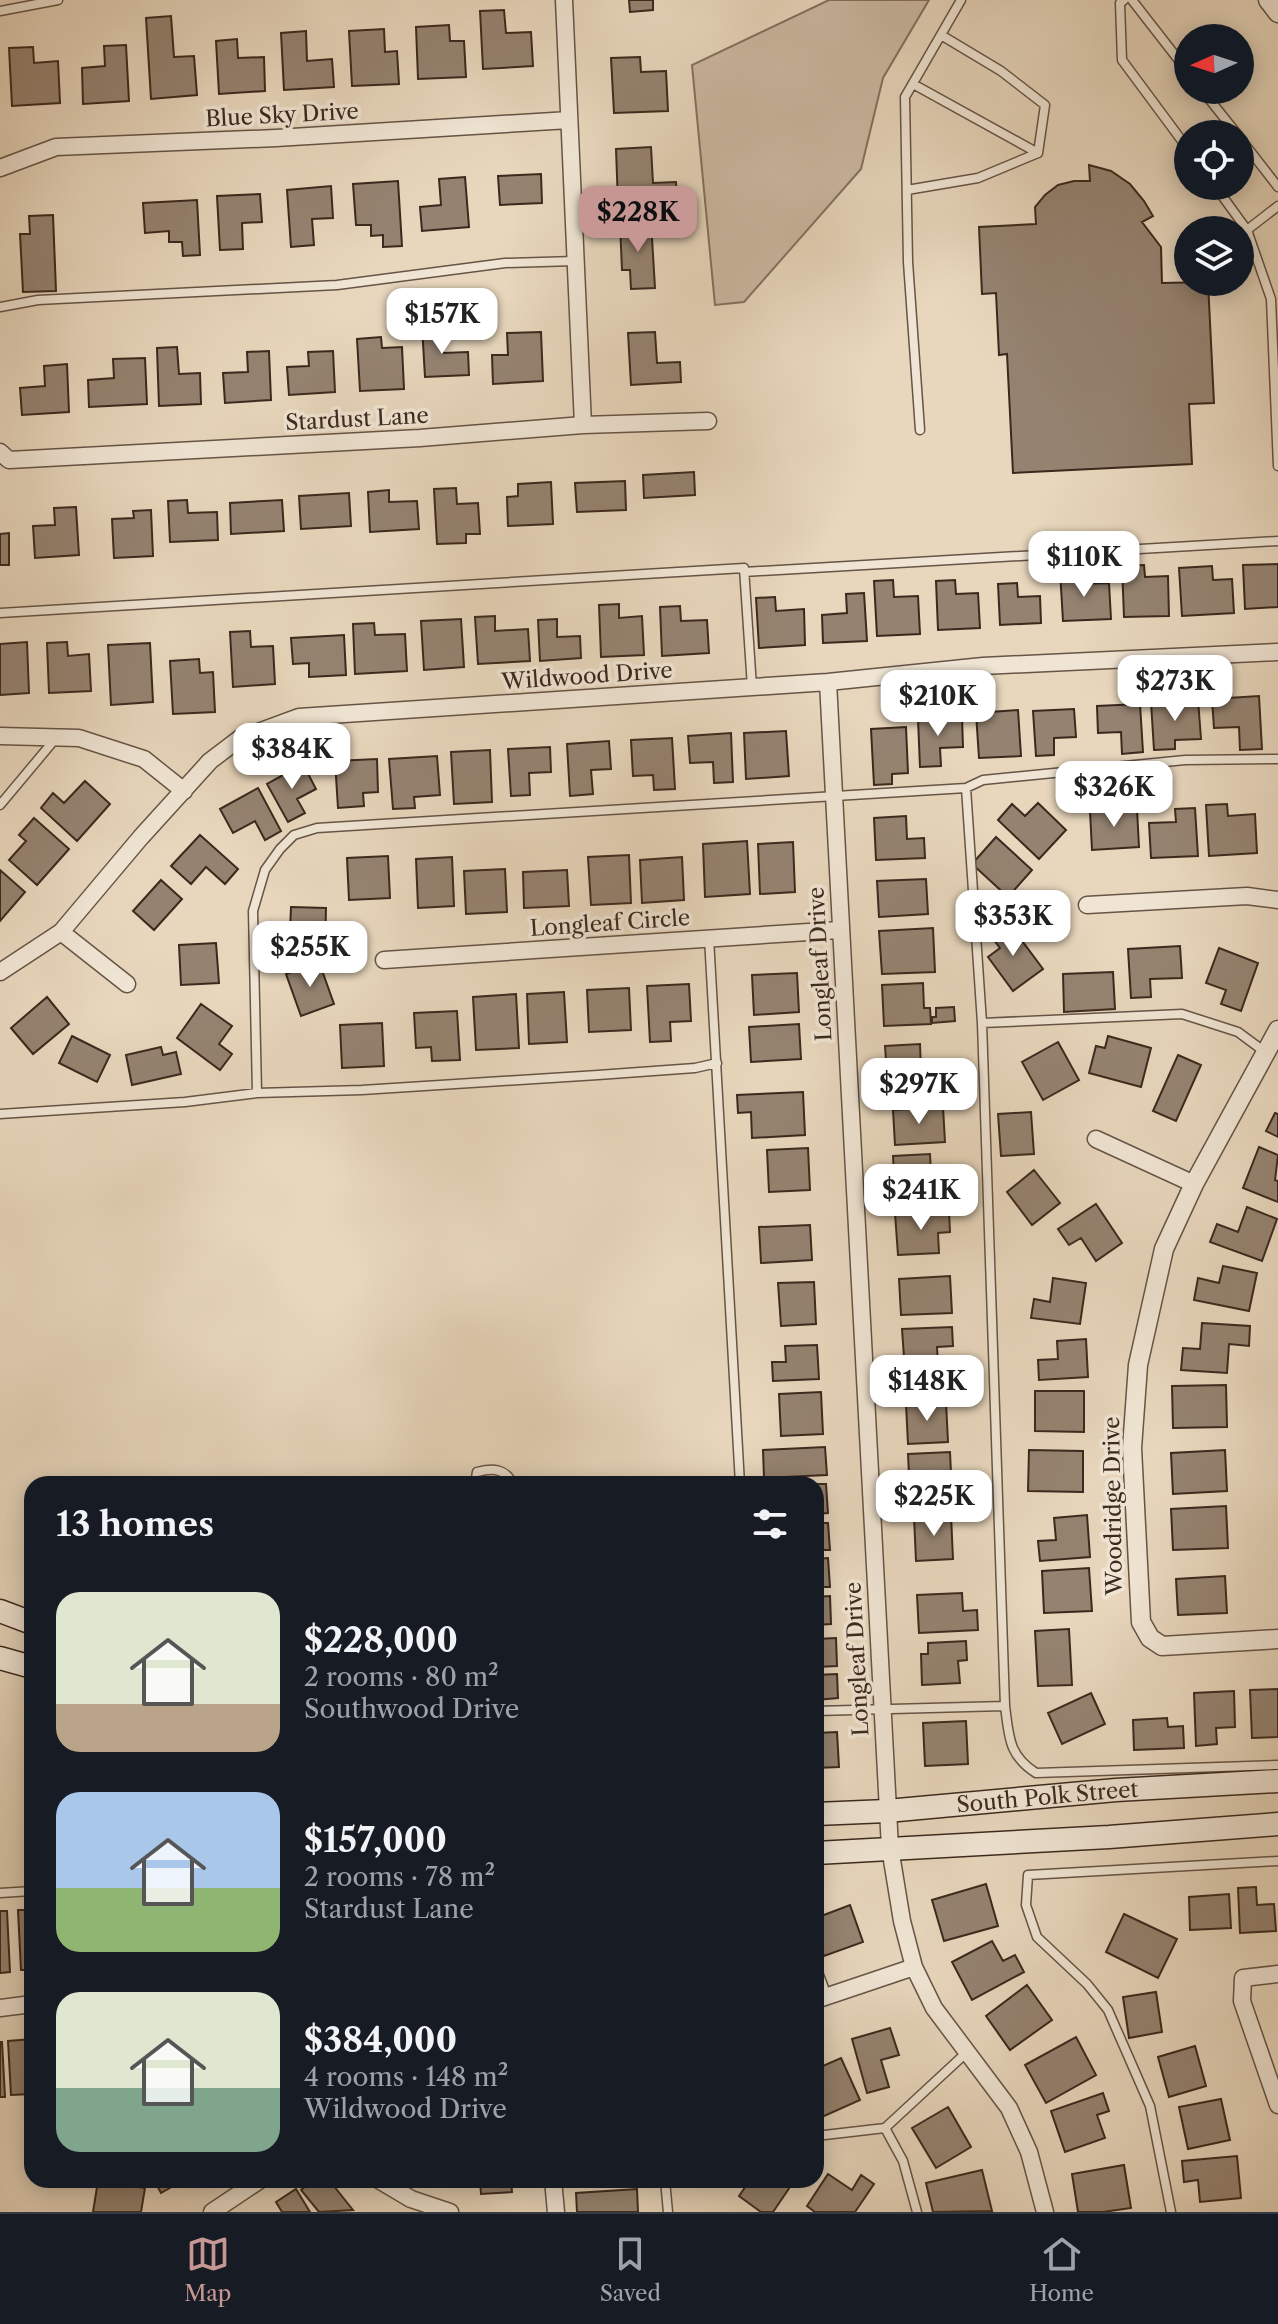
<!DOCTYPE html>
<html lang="en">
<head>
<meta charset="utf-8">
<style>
	:root { --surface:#171b24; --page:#242831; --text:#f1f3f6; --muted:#9ea1a6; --line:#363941; --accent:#c59692 }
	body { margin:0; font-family:"Libre Caslon Text",serif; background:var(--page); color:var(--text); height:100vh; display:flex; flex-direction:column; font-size:30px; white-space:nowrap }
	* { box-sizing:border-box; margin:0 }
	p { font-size:26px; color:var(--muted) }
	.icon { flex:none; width:44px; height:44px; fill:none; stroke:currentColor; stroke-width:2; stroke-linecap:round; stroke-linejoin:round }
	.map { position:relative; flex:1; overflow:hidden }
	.drawer { position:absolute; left:24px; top:1476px; width:800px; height:712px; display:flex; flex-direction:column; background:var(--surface); border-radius:24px; box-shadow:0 4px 20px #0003 }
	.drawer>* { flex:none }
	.needle { width:52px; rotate:267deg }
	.fabs { position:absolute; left:1174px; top:24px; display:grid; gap:16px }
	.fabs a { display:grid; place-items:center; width:80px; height:80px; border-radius:50%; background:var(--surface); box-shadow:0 4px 20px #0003; font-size:40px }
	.price { position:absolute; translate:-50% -68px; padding:0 18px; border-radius:16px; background:#fff; color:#222; font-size:26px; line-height:52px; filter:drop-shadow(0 2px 4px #0008) }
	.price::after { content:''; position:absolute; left:50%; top:48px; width:24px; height:18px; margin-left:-12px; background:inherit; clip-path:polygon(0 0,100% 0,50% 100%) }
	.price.active { background:var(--accent); color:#111 }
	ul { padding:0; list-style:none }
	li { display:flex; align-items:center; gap:24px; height:200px; padding:0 32px }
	li span { display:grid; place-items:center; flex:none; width:224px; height:160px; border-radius:24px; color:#555 }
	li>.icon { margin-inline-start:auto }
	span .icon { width:96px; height:96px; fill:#fffc; stroke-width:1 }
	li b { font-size:34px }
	h2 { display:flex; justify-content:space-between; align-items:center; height:96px; padding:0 32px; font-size:34px }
	.menu { display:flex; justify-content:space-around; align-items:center; height:112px; border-top:2px solid var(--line); background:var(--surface); font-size:22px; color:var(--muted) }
	.menu a { display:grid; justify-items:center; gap:4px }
	.menu .active { color:var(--accent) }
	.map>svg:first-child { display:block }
</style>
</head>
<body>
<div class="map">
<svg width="1278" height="2212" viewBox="0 0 1278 2212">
	<rect width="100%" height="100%" fill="#e8d7bd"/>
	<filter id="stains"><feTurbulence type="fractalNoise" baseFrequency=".0025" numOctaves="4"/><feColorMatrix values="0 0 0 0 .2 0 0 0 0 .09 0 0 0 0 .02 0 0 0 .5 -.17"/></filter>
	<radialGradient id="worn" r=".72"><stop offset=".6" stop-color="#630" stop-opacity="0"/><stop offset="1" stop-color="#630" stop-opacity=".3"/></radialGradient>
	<path fill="#cbb9a2" stroke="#837160" stroke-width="2" d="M829 0H929L883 78 861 169 744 302 715 305 692 65Z"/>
	<path fill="#958371" stroke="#3b291e" stroke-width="2" d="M629 0H653V10L630 12Z
		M504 10 506 33 531 32 533 66 483 69 480 11Z
		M171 16 174 57 194 56 197 95 151 99 146 18Z
		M449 25 450 41H464L466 77 418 79 416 27Z
		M384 29 385 52 397 51 399 84 352 86 349 31Z
		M306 31 307 61 332 59 334 87 284 90 281 33Z
		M237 39 238 58 264 57 265 91 219 94 216 41Z
		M126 45 129 101 83 104 82 68 105 66 104 46Z
		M33 47 34 63 58 61 60 103 12 106 9 48Z
		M640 57 641 72 666 71 668 111 614 113 611 58Z
		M651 147 653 183 676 182 677 200 618 203 616 149Z
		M1089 165 1111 171 1130 184 1144 201 1153 216 1142 222 1161 247 1162 283 1208 282 1214 403 1189 404 1192 464 1013 473 1007 354 999 355 996 293 982 294 979 227 1036 224 1035 207 1045 195 1058 185 1074 181H1090Z
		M541 174 542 203 500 205 498 176Z
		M465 177 469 227 422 231 420 207 441 205 439 179Z
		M398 181 402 246 383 247V235L371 236V225H356L353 184Z
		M331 186 333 218 312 219 314 245 291 247 287 190Z
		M260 194 262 222 242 223 243 249 220 250 217 196Z
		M197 200 200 255 183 256 182 242H169V231L145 233 143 203Z
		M53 215 56 291 23 292 20 234H30L29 216Z
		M651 222 655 288 631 289 630 270H622L620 224Z
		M442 325 443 353 468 352 469 375 425 377 422 326Z
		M541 332 543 381 493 384 492 355H508L507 333Z
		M655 332 657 363 680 362 681 382 631 385 628 333Z
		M381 337 382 348 402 347 404 389 360 391 357 339Z
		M177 347 179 374 200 373 201 404 159 406 157 348Z
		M269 351 271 400 225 403 223 373 248 372 247 352Z
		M333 351 335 392 289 395 287 367 309 366 308 352Z
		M145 358 147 404 89 407 88 380 114 378 113 359Z
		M67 364 69 412 22 415 20 388 45 386 44 366Z
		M694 472 695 495 644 498 643 475Z
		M625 481 626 510 577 512 575 483Z
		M551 482 553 524 508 526 507 497 518 496V484Z
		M456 488 457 504 478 503 480 534H466V543L437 544 434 489Z
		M389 490V502L417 501 419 529 370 532 368 492Z
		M349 493 351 526 301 529 299 496Z
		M187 500 188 513 217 512 218 540 170 542 168 501Z
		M282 500 284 531 231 534 230 503Z
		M76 507 79 555 35 558 33 526 55 525 54 508Z
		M151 510 153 556 114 558 112 519 134 518 133 511Z
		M9 533V565H0V534Z
		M1278 564V607L1245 609 1243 565Z
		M1144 565 1145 577 1168 576 1169 616 1124 617 1122 566Z
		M1212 566 1213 580 1232 579 1234 613 1182 616 1179 568Z
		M1079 570 1080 584 1109 583 1111 619 1063 621 1060 571Z
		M893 580 894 597 918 596 920 634 877 636 874 581Z
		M955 580 956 594 978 593 980 628 938 630 936 581Z
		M1017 583 1018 597 1040 596 1041 623 1000 625 998 584Z
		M864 593 867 641 823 643 822 615 847 613 846 594Z
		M775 597 776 611 804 609 805 645 759 648 756 598Z
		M619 604V618L642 616 644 655 601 657 599 605Z
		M680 606 681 621 707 620 709 653 662 656 660 607Z
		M495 616V631L528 629 530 661 478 664 475 617Z
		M461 619 464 667 424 670 421 621Z
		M557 619V637L580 636 581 658 540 661 538 620Z
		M374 623 375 635 405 634 407 671 355 674 353 624Z
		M250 631 251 647 273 646 275 684 233 687 230 632Z
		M344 635 346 675 309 677V663L293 664 291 638Z
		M27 642 29 693 0 695V644Z
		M67 642 68 656 89 654 91 691 49 693 47 643Z
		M150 643 153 702 111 705 108 645Z
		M199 659 200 673 213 672 215 712 173 714 170 661Z
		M1259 696 1262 749 1240 750 1239 727 1214 728 1212 699Z
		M1198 699 1201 739 1175 740V749L1154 750 1151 702Z
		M1140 704 1143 752 1122 754 1121 732 1098 733 1097 706Z
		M1074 709 1076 737 1054 738V755L1036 756 1033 711Z
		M1018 710 1021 756 979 758 976 713Z
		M962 717 963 747 940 748 941 766 920 767 918 719Z
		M906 727 908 773 892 774V784L874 785 871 729Z
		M786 731 789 776 746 779 744 733Z
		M731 733 733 782 714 783 713 762 690 763 688 736Z
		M672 738 675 789 654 790 653 775 633 776 631 740Z
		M609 741 611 769 591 770 593 794 570 796 567 744Z
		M550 747 551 772 529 773 530 795 511 796 508 749Z
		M490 750 492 802 454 804 451 752Z
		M437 756 440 795 414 797 415 808 393 809 389 759Z
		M377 759 378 792 363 793 364 806 338 808 335 761Z
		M303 764 316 789 297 799 305 813 288 822 267 784Z
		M85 781 110 804 77 841 41 808 53 793 64 803Z
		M258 788 281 831 265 840 255 821 233 833 220 809Z
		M1038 803 1066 830 1039 859 998 820 1012 804 1025 816Z
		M1227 804 1228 816 1255 814 1257 853 1209 856 1206 805Z
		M1195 808 1198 856 1151 858 1149 823 1176 822 1175 809Z
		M1137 809 1139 847 1092 850 1090 811Z
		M906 816 907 839 924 838 925 858 876 860 874 818Z
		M34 818 69 849 37 885 9 860 26 841 19 835Z
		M200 835 238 869 225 884 206 867 191 884 171 866Z
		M996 837 1032 870 1008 897 972 864Z
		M747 841 750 894 705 897 703 844Z
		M793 842 795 892 760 894 758 844Z
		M629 855 631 903 591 905 588 857Z
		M388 856 390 898 349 900 347 858Z
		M452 857 454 906 418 908 416 859Z
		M682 857 684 900 642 903 640 860Z
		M505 869 507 912 466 914 464 871Z
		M0 870 25 892 0 921Z
		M567 870 569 906 524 908 523 872Z
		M926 879 928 914 879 917 877 881Z
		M161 880 182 899 154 930 133 911Z
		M291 907 326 908 325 950 283 949 284 931H290Z
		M1008 922 1043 969 1013 991 988 957 1000 948 990 935Z
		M933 928 935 972 882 974 879 931Z
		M216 943 219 983 181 985 179 945Z
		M1180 946 1182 978 1150 979 1151 997 1131 998 1128 949Z
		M1219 948 1258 963 1241 1011 1221 1004 1226 990 1206 983Z
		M319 962 334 1004 301 1016 286 974Z
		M1113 972 1115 1009 1064 1012 1063 974Z
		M797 973 799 1012 754 1015 752 975Z
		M923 983 924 1008H930L931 1024 884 1026 882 985Z
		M689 984 691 1021 670 1022 671 1041 650 1042 647 986Z
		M629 988 631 1030 589 1032 587 990Z
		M564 992 567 1042 529 1044 527 994Z
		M516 994 519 1048 476 1050 473 997Z
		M47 997 69 1024 33 1054 11 1028Z
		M201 1004 232 1026 219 1044 232 1054 220 1070 177 1038Z
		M954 1007 955 1021 932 1023V1017H936V1008Z
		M457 1011 460 1060 432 1061 431 1047 416 1048 414 1013Z
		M382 1023 384 1066 342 1068 340 1025Z
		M799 1024 801 1059 751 1062 749 1027Z
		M72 1036 110 1055 97 1082 59 1063Z
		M1108 1036 1151 1048 1141 1087 1089 1073 1096 1046 1105 1048Z
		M1058 1042 1079 1080 1043 1100 1022 1062Z
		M920 1044 921 1069 938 1068 939 1086 888 1088 885 1046Z
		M161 1047 163 1055 176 1052 181 1074 132 1085 126 1055Z
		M1178 1055 1201 1065 1176 1121 1153 1111Z
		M803 1092 805 1135 752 1138 751 1112 738 1113 737 1095Z
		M943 1107 945 1142 895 1145 893 1110Z
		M1031 1112 1034 1154 1001 1156 998 1114Z
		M1275 1113 1278 1114V1137L1266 1131Z
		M1259 1147 1278 1155 1275 1180 1278 1181V1202L1243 1188Z
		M808 1148 810 1190 769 1192 767 1150Z
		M930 1154 932 1197 895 1199 893 1156Z
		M1034 1170 1060 1203 1032 1225 1007 1192Z
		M1096 1204 1122 1243 1096 1261 1081 1238 1069 1245 1058 1229Z
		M1247 1207 1277 1219 1262 1261 1210 1242 1217 1224 1238 1232Z
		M949 1211 950 1232 938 1233 939 1253 898 1255 895 1213Z
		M810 1225 812 1260 761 1263 759 1227Z
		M1223 1266 1257 1273 1249 1311 1194 1300 1198 1278 1219 1283Z
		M950 1276 952 1313 901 1315 899 1279Z
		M1053 1278 1086 1283 1080 1324 1031 1318 1034 1299 1050 1302Z
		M814 1282 816 1324 781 1326 778 1283Z
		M1202 1323 1250 1326 1249 1346 1229 1344 1227 1373 1181 1370 1183 1348 1200 1349Z
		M952 1327 953 1346 937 1347 939 1382 917 1383V1371L905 1372 902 1329Z
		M1086 1339 1088 1377 1039 1380 1038 1360 1058 1359 1057 1341Z
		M817 1345 819 1379 773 1381 772 1362H786L785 1346Z
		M1226 1385 1227 1427 1173 1428 1172 1386Z
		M1035 1391H1084V1432L1035 1431Z
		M821 1392 823 1434 781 1436 779 1394Z
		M946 1402 948 1442 908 1444 906 1404Z
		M825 1447 827 1475 764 1478 763 1450Z
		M1029 1450 1083 1451V1492L1028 1491Z
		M1225 1450 1227 1491 1173 1494 1171 1453Z
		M950 1452 952 1495 910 1497 908 1454Z
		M816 1484H826L828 1513 816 1514Z
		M1226 1506 1228 1548 1173 1550 1171 1509Z
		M951 1515 953 1559 916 1561 914 1517Z
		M1087 1515 1090 1557 1040 1561 1038 1541 1056 1540 1054 1518Z
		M816 1523H828L830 1550H816Z
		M828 1558 830 1587H816V1559Z
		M1089 1568 1092 1611 1044 1613 1042 1571Z
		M1225 1576 1227 1613 1178 1615 1176 1579Z
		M962 1593 963 1611 977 1610 978 1630 919 1633 917 1595Z
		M830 1596 831 1624 816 1625V1597Z
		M1069 1629 1072 1685 1038 1686 1035 1631Z
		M836 1638 837 1666 816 1667V1639Z
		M966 1641 967 1660 958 1661 960 1683 922 1685 921 1654H928V1643Z
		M837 1674 838 1698 816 1700V1675Z
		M1278 1689V1737L1252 1738 1250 1690Z
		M1234 1691 1235 1727 1216 1728 1217 1744 1196 1746 1194 1693Z
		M1091 1693 1105 1724 1062 1744 1048 1713Z
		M1167 1718 1168 1727 1183 1726 1184 1748 1134 1750 1133 1720Z
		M966 1721 968 1764 925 1766 923 1723Z
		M837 1732 839 1767 816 1768V1733Z
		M986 1884 998 1926 944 1941 932 1900Z
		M1256 1887 1257 1905 1274 1904 1276 1931 1240 1933 1238 1888Z
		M1229 1894 1231 1928 1190 1930 1189 1897Z
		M850 1905 863 1942 824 1956 816 1935V1918Z
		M18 1910H32V1970H21Z
		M0 1911H7L10 1972 0 1973Z
		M1124 1914 1177 1939 1158 1978 1106 1952Z
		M992 1941 1003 1961 1015 1955 1024 1972 972 2000 952 1962Z
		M1027 1985 1052 2020 1010 2050 986 2016Z
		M1156 1992 1162 2032 1129 2038 1123 1997Z
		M890 2028 899 2055 881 2060 889 2087 867 2093 852 2039Z
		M1076 2037 1096 2075 1046 2103 1025 2065Z
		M32 2039V2094L11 2095 8 2041Z
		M0 2042H2L5 2097H0Z
		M1195 2046 1206 2086 1169 2097 1158 2057Z
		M841 2058 860 2100 822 2117 816 2104V2069Z
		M1103 2093 1109 2111 1097 2115 1105 2138 1065 2152 1051 2111Z
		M1221 2099 1230 2140 1188 2149 1179 2107Z
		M948 2107 971 2147 936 2168 912 2128Z
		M1237 2156 1241 2198 1200 2202 1198 2180 1184 2182 1182 2161Z
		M1124 2165 1131 2208 1103 2212H1078L1072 2174Z
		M982 2170 992 2211 933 2212 926 2183Z
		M828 2174 852 2190 861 2175 874 2184 855 2212H815L807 2206Z
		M154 2180H184L161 2193Z
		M313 2180H329L353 2210 319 2212 301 2190Z
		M480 2180H511L512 2192 481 2194Z
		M576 2180H621L622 2183 576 2185Z
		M750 2180 764 2182 794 2181 773 2212H761L739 2196Z
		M98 2181 145 2188 141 2212H93Z
		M296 2189 310 2212H282L276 2202Z
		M637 2189 638 2212H577L576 2193Z"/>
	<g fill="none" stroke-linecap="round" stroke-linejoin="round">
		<g stroke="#665446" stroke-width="11">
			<path id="service" d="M1124 0 1120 3 1122 60 1188 149
				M1132 0 1188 72
				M0 11 58 0
				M913 84 1038 153
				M1202 90 1237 134
				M1240 138 1278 187
				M1215 186 1247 230 1271 299 1278 466
				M907 190 978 178 1038 153 1045 105 1001 71 941 35
				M1247 230 1278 206
				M0 307 38 300 337 285 505 263 575 261
				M920 430 908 262 905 97 961 0
				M744 572 1278 541
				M0 613 744 568 752 687
				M0 805 56 738
				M709 938 740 1484
				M982 1023 1182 1014 1238 1032 1265 1052
				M257 1093 253 911 265 870 280 849 294 835 317 828 966 788 983 780 1185 760 1278 759
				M0 1114 185 1102 257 1093 362 1090 598 1075 695 1068 717 1063
				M475 1484 477 1472C493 1468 505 1468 513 1484
				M1005 1706C1009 1736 1008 1755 1036 1773L1278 1765
				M816 1711 1005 1706 982 1023 966 788
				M0 1893 32 1891
				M816 1967 827 1996
				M885 2128 903 2161 917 2212
				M816 2136 885 2128 966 2053
				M665 2180 668 2212
				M1171 2212 1150 2106 1108 2010 1087 1984 1037 1937 1026 1905 1028 1875 1278 1861"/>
		</g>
		<g stroke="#665446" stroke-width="19">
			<path id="minor" d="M564 0 583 425
				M0 168 56 147 276 138 569 120
				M0 452 9 460 420 438 583 425 708 421
				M828 682 890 1848 902 1921 914 1967 934 2008 1009 2108 1029 2152 1045 2212
				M0 736 79 738 144 759 184 791
				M1087 905 1247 896 1278 900
				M61 932 127 984
				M384 960 839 930
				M0 972 61 932 141 837 210 761 239 739 299 717 828 682 983 666 1278 652
				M1096 1139 1194 1184
				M1278 1974 1243 1978 1242 2001 1278 2105
				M816 2000 914 1967
				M0 2008 32 2004
				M379 2180 411 2199 450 2212
				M553 2180 556 2212
				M212 2212 260 2180"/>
		</g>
		<g stroke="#665446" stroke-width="21">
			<path id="tertiary" d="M1268 0 1278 13
				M1278 1030 1194 1184 1164 1249 1138 1365 1132 1448 1141 1622 1150 1638 1162 1646 1278 1639"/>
		</g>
		<g stroke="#3b291e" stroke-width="25">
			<g id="secondary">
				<path d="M0 1611 32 1623"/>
				<path d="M0 1658 32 1667"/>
				<path id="s1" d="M816 1814 887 1811 1116 1790 1278 1781"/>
				<path d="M816 1853 1109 1837 1278 1824"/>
			</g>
		</g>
		<use href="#service" stroke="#f0e5d4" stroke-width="8"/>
		<use href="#minor" stroke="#f0e5d4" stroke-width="16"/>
		<use href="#tertiary" stroke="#f0e5d4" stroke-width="18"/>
		<use href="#secondary" stroke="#f0e5d4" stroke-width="22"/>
	</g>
	<g text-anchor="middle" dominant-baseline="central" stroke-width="7" stroke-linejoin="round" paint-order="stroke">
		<g font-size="22" fill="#3b291e" stroke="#f0e5d4">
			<text transform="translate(282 115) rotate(-3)">Blue Sky Drive</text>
			<text transform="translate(357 419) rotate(-3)">Stardust Lane</text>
			<text transform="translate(587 676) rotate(-4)">Wildwood Drive</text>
			<text transform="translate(610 923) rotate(-4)">Longleaf Circle</text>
			<text transform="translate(820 964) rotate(-93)">Longleaf Drive</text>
			<text transform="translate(1113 1506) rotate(-91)">Woodridge Drive</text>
			<text transform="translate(857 1659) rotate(-93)">Longleaf Drive</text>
			<text stroke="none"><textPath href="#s1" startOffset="232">South Polk Street</textPath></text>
		</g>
	</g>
	<rect width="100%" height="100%" filter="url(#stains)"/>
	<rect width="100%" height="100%" fill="url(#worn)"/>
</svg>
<div class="fabs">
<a><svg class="needle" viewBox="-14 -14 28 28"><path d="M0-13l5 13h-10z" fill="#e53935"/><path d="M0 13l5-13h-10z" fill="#9ea1a6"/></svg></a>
<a><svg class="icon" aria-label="locate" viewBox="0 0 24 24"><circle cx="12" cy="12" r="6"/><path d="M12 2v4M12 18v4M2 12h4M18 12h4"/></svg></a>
<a><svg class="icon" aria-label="layers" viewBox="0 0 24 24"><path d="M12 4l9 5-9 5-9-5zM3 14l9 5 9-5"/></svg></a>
</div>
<b class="price active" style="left:638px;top:254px">$228K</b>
<b class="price" style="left:442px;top:356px">$157K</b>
<b class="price" style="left:1084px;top:599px">$110K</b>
<b class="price" style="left:1175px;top:723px">$273K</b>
<b class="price" style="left:938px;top:738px">$210K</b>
<b class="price" style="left:292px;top:791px">$384K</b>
<b class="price" style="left:1114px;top:829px">$326K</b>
<b class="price" style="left:1013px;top:958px">$353K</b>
<b class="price" style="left:310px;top:989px">$255K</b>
<b class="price" style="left:919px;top:1126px">$297K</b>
<b class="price" style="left:921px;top:1232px">$241K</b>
<b class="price" style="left:927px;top:1423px">$148K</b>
<b class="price" style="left:934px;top:1538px">$225K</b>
<section class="drawer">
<h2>13 homes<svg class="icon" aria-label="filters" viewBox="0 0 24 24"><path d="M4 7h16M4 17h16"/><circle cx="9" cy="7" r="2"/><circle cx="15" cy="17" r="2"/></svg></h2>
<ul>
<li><span style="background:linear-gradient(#dfe7d0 70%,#b9a48a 0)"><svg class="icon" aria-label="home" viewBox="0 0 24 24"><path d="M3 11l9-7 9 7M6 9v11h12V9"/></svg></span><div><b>$228,000</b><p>2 rooms · 80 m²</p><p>Southwood Drive</p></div></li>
<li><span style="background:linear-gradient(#a9c7e8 60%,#8fb573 0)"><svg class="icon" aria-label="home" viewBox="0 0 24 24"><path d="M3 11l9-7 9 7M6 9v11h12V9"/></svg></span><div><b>$157,000</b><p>2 rooms · 78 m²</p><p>Stardust Lane</p></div></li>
<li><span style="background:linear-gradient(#dfe7d0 60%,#7fa58c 0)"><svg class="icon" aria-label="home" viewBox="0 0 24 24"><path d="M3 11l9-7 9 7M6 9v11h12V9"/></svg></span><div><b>$384,000</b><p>4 rooms · 148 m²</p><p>Wildwood Drive</p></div></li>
</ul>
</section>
</div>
<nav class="menu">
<a class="active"><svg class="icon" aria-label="map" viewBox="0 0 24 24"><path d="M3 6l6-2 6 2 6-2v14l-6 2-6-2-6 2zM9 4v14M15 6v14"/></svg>Map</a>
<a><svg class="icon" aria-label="saved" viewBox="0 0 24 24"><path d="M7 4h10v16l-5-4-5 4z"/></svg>Saved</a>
<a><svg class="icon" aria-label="home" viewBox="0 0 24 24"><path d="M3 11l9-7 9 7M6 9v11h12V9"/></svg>Home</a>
</nav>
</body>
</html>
